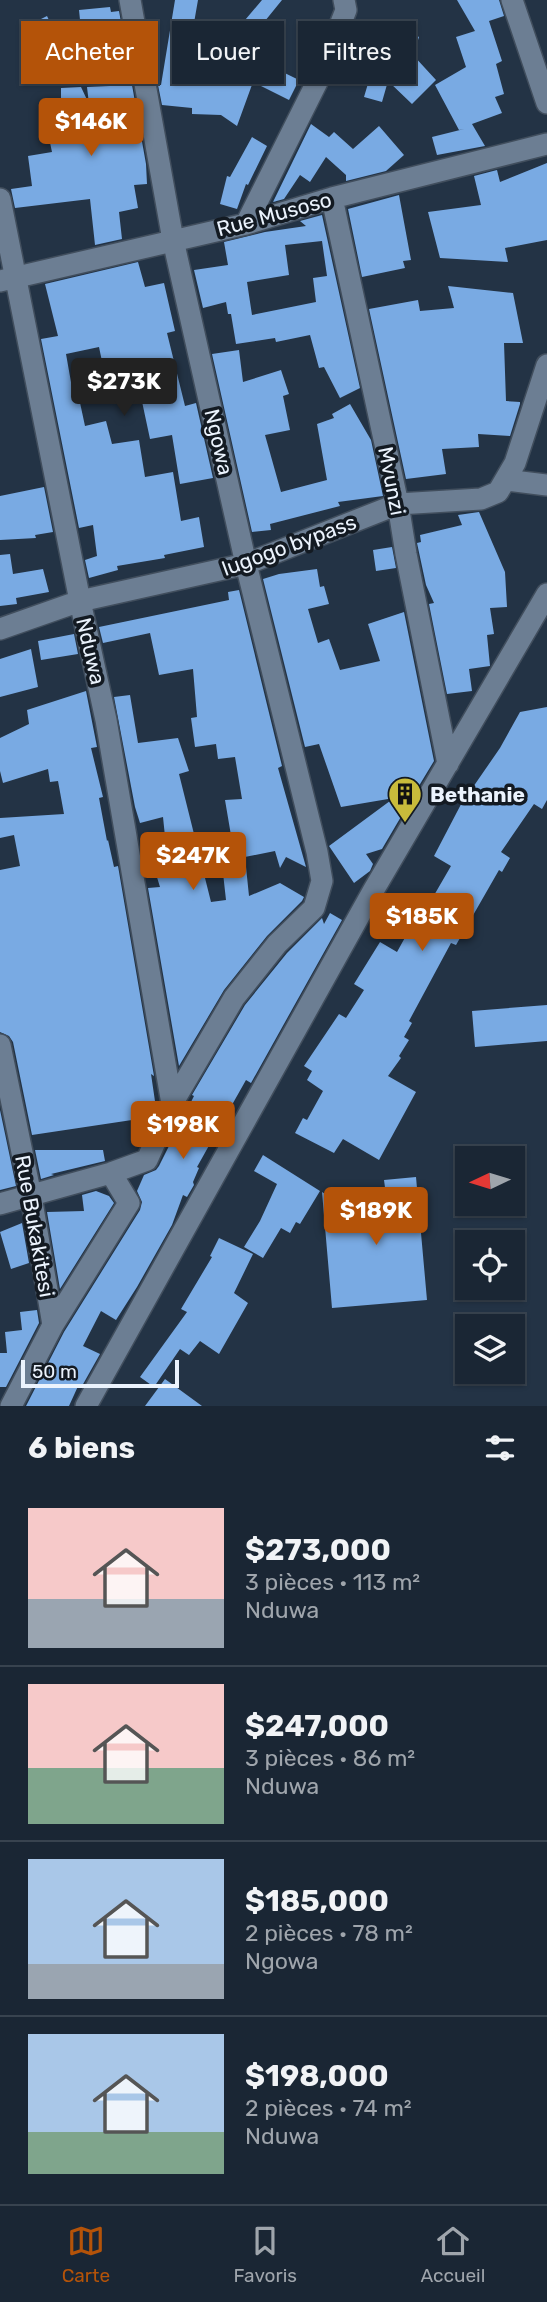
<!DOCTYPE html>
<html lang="fr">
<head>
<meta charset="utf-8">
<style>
	:root { --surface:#1a2634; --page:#273240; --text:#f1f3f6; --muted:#9fa5ac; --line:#38434f; --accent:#b45309 }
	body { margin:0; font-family:Rubik,sans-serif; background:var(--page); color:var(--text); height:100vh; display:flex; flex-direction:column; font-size:26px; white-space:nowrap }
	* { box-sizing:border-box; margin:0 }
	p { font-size:23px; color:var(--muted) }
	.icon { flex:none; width:38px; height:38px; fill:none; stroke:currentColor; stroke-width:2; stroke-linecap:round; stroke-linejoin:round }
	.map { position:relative; height:1406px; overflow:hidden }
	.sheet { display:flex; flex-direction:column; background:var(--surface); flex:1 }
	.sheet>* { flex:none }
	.guide { position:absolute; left:21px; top:21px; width:506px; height:63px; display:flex; gap:14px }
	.needle { width:46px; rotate:266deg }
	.controls { position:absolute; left:455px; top:1146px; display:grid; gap:14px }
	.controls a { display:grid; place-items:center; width:70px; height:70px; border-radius:0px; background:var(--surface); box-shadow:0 2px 5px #0004,0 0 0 2px var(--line); font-size:35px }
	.scale { position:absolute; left:21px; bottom:18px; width:158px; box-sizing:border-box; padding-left:7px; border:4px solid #ebf3fd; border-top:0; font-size:19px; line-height:24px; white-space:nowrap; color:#ebf3fd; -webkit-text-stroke:5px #131a22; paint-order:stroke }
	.price { position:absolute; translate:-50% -60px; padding:0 16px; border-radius:7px; background:var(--accent); color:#fff; font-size:23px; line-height:46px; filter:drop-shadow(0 2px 4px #0008) }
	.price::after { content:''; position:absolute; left:50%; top:42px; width:21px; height:16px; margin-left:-10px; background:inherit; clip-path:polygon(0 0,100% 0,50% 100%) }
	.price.selected { background:#222; color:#fff }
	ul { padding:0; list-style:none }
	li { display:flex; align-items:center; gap:21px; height:175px; padding:0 28px }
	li+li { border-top:2px solid var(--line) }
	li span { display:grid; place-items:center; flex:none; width:196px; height:140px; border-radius:0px; color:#555 }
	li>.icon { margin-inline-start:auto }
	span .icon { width:84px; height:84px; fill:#fffc; stroke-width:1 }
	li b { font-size:30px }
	h2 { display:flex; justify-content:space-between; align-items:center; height:84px; padding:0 28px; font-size:30px }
	.chip { padding:0 24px; border-radius:0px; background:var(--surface); box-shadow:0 2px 5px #0004,0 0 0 2px var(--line); font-size:24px; line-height:63px }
	.chip.selected { background:var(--accent); color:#fff }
	.tab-bar { display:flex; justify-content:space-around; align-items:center; height:98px; border-top:2px solid var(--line); background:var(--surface); font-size:19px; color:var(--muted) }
	.tab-bar a { display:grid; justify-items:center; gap:4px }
	.tab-bar .selected { color:var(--accent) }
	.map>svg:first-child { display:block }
</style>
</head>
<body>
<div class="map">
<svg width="547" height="1406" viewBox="0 0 547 1406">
	<rect width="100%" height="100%" fill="#233345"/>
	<path fill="#79aae3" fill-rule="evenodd" d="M175 0H198L191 40 207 42 203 67 233 69 242 52 299 80 289 100 253 82 237 126 221 115 192 114V108L162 105 158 85H161Z
		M262 0H282L252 37 240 26Z
		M457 0H499L504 16 489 21 502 61 496 64 504 94 495 97 502 113 472 124 485 146 437 155 432 137 464 129 459 130 435 85 466 67 456 37 475 31Z
		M110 7 111 12 119 11 127 55 84 59 79 10Z
		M47 16 59 41 37 52 25 27Z
		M401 26 419 37 413 55 436 80 412 104 388 81 382 102 364 97 375 60 378 61Z
		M132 85 146 164 147 184 134 185 138 208 119 212 122 239 95 245 90 199 15 208 11 189 32 186 28 156 52 152 45 119 61 116V88L81 87 89 104 87 87Z
		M311 124 329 137 334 132 353 149 379 126 404 155 386 171 346 181V175L326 157 310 182 300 175 284 199 273 202Z
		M252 137 267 146 248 185 246 184 237 209 220 204 227 176 230 177Z
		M547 163V240L505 248 508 262 440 258 428 212 481 205 474 176 497 170 500 182Z
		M399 195 411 260 403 261 405 268 362 277 348 209Z
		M322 215 360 388 340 398 324 367 319 368 310 335 276 342 275 338 236 344 231 314H228L226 302 203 308 194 270 228 265 224 242 265 232 306 226 300 221ZM322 241 327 276 313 278 316 302 252 315 247 282 289 275 285 245Z
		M138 262 145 287 164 283 175 331 167 333 185 406 196 403 213 478 180 484 172 435 150 439 134 364 104 371 99 347 66 354 74 399 79 398 85 426 106 421 112 444 139 440 145 477 173 472 181 521 199 517 204 547 164 555 165 558 117 566 118 570 89 578 85 560 97 556 93 525 79 528 41 339 58 336 45 284Z
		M448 286 513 293 523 343H504L506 401 520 402V404L510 436 478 434 479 447 442 449 446 474 406 479 369 309 418 300 420 311 454 308Z
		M239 350 243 382 281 370 289 394 283 396 290 430 265 435 281 492 327 480 317 424 334 418 332 414 350 404 371 440 383 496 338 502 340 506 270 524 271 530 252 532 212 354Z
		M44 487 53 532 35 535 36 538 0 540V496Z
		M479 512 505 572 507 607 490 608 494 634 487 635 490 666 469 669 472 691 447 694 429 604 434 603 426 585 417 543 421 542 420 535 462 525 458 515Z
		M392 547 396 568 376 571 373 550Z
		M10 554 13 574 43 569 49 592 16 598 17 604 0 606V555Z
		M317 569 320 587 324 586 329 604 308 609 318 643 329 639 340 670 380 661 368 624 404 612 434 761 414 794 409 795 412 798 382 849 366 854 373 864 370 871 354 883 329 846 394 798 341 807 319 744 305 747 263 579 279 574Z
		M239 590 282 766 278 768 306 867 286 857 280 868 275 851 235 859 225 800 242 799 235 757 218 759 216 744 195 747 191 718 197 717 193 669 159 675 150 633 103 643 99 627 229 600 228 592Z
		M74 634 78 654 41 660 38 641Z
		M31 649 38 687 0 697V659Z
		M86 691 97 747 91 748 103 797 99 798 107 841 108 840 114 867 118 866 154 1076 151 1074 156 1108 152 1117 32 1135 13 1042 9 1036 0 1032V870L20 866 14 835 0 838V818L64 814 58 781 50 782 48 769 3 783 0 771V738L29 724 27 710Z
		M130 695 138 743 178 738 189 771 179 774 211 902 226 900 223 873 246 867 249 896 280 883 304 897 302 901 267 936 224 990 179 1066 148 888 160 887 152 861 167 856 163 817 140 823 135 807 114 697Z
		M547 707V800L542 809 534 804 501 852 510 858 502 872 499 870 456 945 451 943 409 1021 412 1023 404 1037 409 1040 399 1056 401 1058 388 1076 416 1092 379 1160 343 1139 334 1153 295 1133 303 1118 307 1120 323 1091 307 1080 312 1071 304 1066 339 1014 346 1018 364 990 354 984 380 942 397 952 418 914 422 916 451 866 434 856 469 789 471 790 500 748 520 712Z
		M330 913 342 920 251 1083 246 1080 211 1142 197 1167 199 1168 193 1182 194 1185 187 1197 183 1195 172 1225 137 1287 116 1320 101 1311 83 1346 100 1354 82 1386 79 1384 69 1406H26L64 1332 140 1210 142 1202 137 1191 144 1175 156 1170 159 1166 194 1096 192 1095 245 1005 287 953 322 918 324 924Z
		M547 1005V1041L475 1047 472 1011Z
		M0 1110 16 1186 0 1190Z
		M35 1150H103L105 1161 51 1174 54 1175 41 1179Z
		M263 1155 320 1191 300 1224 296 1222 290 1233 281 1228 263 1258 244 1247 260 1221 277 1184 254 1171Z
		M416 1177 427 1300 332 1308 322 1192 334 1200 386 1195 384 1180Z
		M96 1191 109 1196 114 1203 60 1289 47 1212 84 1211 82 1195Z
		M22 1223 29 1263 11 1269 0 1232Z
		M219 1238 253 1254 234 1293 248 1303 219 1354 200 1341 189 1355 180 1349 154 1387 140 1377 187 1312 181 1309 212 1257 210 1256Z
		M37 1310 39 1323 6 1387H0V1353H7L5 1332 22 1330 20 1312Z
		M165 1379 202 1406H145Z"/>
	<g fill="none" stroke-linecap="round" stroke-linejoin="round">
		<g stroke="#414e5d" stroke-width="24">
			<path id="street" d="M512 0 547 103
				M332 198 398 504 406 554 448 764
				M0 199 80 601 106 720 172 1104
				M246 224 319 78 346 10 344 0
				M0 281 246 224 332 198 547 144
				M506 480 547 485
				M0 629 80 601 246 564 398 504 481 499 498 492 515 463 547 365
				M0 1045 31 1196 53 1325
				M0 1204 111 1173 147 1160 172 1104 234 998 277 944 314 908 322 881 317 852 246 564 173 240 130 0
				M11 1406 53 1325 129 1203 111 1173
				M86 1406 373 891 547 594"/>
		</g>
		<use href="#street" stroke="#6c7e93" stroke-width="21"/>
	</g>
	<defs>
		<g id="building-pin" transform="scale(1.75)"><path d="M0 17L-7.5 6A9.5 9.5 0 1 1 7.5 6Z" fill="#c8bb3b" stroke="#131a22"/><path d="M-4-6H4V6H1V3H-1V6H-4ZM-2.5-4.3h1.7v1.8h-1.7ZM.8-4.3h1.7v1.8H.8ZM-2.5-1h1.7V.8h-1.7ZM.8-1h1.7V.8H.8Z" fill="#111"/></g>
	</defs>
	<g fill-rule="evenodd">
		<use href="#building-pin" x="405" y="794"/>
	</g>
	<g text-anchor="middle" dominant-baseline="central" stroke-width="7" stroke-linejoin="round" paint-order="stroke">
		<g font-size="21" fill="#ebf3fd" stroke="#131a22">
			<text transform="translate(274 214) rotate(-15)">Rue Musoso</text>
			<text transform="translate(219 442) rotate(77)">Ngowa</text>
			<text transform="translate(392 481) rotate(79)">Mvunzi</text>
			<text transform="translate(289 545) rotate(-20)">lugogo bypass</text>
			<text transform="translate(91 651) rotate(77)">Nduwa</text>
			<text transform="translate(35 1226) rotate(80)">Rue Bukakitesi</text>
		</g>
		<g font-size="21" font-weight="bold" fill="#ebf3fd" stroke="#131a22" text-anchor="start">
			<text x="430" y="794">Bethanie</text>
		</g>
	</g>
</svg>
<div class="controls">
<a><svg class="needle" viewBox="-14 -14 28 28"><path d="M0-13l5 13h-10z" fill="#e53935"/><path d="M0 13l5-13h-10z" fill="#9fa5ac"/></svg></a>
<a><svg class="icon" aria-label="locate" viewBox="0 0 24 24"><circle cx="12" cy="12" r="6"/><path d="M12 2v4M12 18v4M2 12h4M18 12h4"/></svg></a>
<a><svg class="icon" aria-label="layers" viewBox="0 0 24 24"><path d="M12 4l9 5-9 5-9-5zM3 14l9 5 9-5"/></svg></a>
</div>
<div class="scale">50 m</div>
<b class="price" style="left:91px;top:158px">$146K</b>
<b class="price selected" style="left:124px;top:418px">$273K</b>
<b class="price" style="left:193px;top:892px">$247K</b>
<b class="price" style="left:422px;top:953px">$185K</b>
<b class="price" style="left:183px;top:1161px">$198K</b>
<b class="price" style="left:376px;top:1247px">$189K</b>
<div class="guide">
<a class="chip selected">Acheter</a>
<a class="chip">Louer</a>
<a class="chip">Filtres</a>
</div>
</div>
<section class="sheet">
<h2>6 biens<svg class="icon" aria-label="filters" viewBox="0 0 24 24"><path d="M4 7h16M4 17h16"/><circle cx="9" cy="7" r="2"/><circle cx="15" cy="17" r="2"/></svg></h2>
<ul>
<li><span style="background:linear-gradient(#f6c9c9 65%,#9aa5b1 0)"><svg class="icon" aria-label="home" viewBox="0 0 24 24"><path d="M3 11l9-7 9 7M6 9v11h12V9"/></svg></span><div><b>$273,000</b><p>3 pièces · 113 m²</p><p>Nduwa</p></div></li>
<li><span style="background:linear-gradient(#f6c9c9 60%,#7fa58c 0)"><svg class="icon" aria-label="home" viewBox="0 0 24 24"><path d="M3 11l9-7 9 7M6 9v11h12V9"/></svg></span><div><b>$247,000</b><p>3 pièces · 86 m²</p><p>Nduwa</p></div></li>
<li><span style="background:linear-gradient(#a9c7e8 75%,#9aa5b1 0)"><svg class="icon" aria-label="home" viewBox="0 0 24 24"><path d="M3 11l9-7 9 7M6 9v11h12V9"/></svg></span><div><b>$185,000</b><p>2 pièces · 78 m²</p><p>Ngowa</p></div></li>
<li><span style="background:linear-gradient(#a9c7e8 70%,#7fa58c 0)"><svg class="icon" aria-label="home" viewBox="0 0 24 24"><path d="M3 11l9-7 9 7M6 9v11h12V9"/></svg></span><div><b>$198,000</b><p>2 pièces · 74 m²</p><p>Nduwa</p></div></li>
</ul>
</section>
<nav class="tab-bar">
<a class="selected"><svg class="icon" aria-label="map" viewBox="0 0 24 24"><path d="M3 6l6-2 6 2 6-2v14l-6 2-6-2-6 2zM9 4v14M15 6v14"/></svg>Carte</a>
<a><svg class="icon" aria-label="saved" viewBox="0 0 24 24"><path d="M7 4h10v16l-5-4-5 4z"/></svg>Favoris</a>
<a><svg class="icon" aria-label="home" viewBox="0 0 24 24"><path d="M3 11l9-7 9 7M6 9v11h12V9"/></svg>Accueil</a>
</nav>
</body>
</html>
